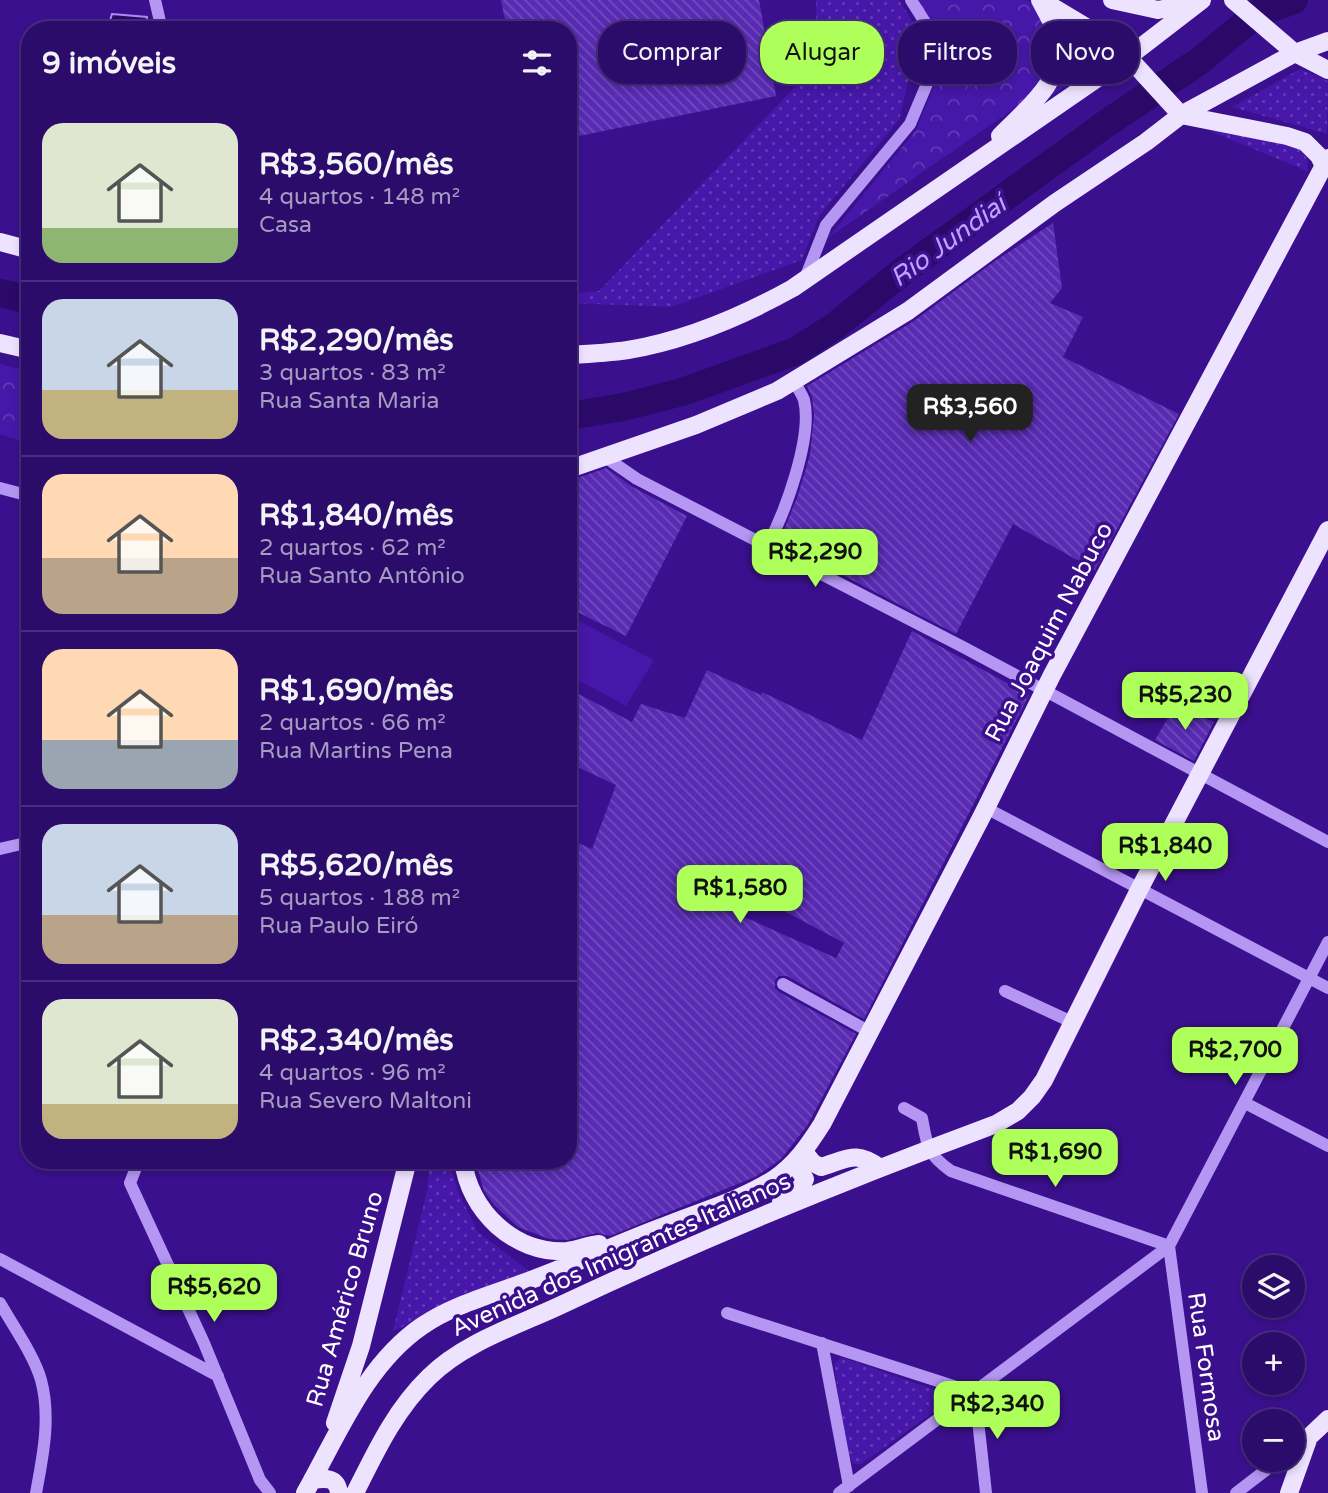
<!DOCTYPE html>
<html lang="pt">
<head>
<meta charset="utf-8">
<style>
	:root { --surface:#2c0c6a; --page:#341570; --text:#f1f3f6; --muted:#a69bc1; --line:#482c7e; --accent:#aeff59 }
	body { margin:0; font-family:"Varela Round",sans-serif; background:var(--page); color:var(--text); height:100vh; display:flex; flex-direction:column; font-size:26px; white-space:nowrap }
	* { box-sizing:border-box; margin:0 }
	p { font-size:23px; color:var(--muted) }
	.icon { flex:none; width:38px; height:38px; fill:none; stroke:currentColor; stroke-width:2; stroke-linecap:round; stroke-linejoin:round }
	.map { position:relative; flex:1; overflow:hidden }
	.sheet { position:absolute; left:21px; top:21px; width:556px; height:1148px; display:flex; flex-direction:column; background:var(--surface); border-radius:28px; box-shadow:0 4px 10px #0003,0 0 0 2px var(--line) }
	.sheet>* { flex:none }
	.banner { position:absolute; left:598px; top:21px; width:623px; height:63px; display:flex; gap:14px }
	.buttons { position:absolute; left:1242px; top:1255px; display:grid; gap:14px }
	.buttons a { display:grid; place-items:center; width:63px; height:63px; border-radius:50%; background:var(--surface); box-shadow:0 4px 10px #0003,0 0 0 2px var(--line); font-size:35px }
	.price { position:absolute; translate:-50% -60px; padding:0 16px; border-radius:14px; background:var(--accent); color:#111; font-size:23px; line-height:46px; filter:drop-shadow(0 2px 4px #0008) }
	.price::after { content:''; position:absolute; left:50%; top:42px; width:21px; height:16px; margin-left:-10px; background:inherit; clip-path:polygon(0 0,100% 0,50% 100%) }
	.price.active { background:#222; color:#fff }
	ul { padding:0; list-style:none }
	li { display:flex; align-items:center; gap:21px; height:175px; padding:0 21px }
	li+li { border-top:2px solid var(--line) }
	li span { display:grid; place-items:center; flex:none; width:196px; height:140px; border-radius:21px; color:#555 }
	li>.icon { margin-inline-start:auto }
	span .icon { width:84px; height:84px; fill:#fffc; stroke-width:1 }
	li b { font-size:30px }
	h2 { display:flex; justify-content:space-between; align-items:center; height:84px; padding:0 21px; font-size:30px }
	.tag { padding:0 24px; border-radius:28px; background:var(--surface); box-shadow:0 4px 10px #0003,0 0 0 2px var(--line); font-size:24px; line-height:63px }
	.tag.active { background:var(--accent); color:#111 }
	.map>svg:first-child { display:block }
</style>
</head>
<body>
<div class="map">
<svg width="1328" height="1493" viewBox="0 0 1328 1493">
	<defs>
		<pattern id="forest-crowns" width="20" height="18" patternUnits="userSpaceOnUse" patternTransform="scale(1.75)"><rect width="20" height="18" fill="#4617a8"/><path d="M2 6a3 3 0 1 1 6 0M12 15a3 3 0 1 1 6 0" fill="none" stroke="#623ab5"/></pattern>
		<pattern id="park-dots" width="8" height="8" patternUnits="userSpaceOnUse" patternTransform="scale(1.75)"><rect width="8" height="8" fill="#4617a8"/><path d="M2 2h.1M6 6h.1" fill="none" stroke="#623ab5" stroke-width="1.8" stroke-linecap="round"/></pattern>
		<pattern id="water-rules" width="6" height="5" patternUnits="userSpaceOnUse" patternTransform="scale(1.75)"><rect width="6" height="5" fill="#2b0969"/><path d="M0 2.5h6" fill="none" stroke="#4b2e80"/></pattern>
		<pattern id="building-back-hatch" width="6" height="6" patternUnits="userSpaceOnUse" patternTransform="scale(1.75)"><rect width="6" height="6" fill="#582bb2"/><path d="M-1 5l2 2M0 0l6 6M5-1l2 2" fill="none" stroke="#714bbe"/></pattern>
	</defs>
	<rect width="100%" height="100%" fill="#3b108e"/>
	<path fill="#4617a8" d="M569 616 654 660 626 706 569 675Z"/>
	<path fill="url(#forest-crowns)" d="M918 0H1026L1037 6 1053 43 1044 75 1022 103 828 238 916 130 935 83 934 28Z
		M1051 13 1111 50 1024 118 1052 85Z
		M0 364 30 372V444L0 434Z"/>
	<path fill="url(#park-dots)" d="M816 0H899L920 33 899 120 819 216 802 260 671 307 569 303V294L599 291 816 65Z
		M1300 69 1328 81 1327 134 1232 107Z
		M1231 130 1294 146 1303 151 1308 162 1307 171 1210 131Z
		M430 1160H449L459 1194 478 1232 530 1272 393 1331 427 1191Z
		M841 1357 938 1391 943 1396 942 1406 861 1464H854L847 1455 834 1364Z"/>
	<path fill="url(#water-rules)" stroke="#ab89f7" stroke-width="2" d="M112 14 147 17 145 30H107Z"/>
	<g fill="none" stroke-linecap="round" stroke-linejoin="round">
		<path stroke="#2b0969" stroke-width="28" d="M0 293 30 300
			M569 416 623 407 682 392 796 351 835 326 903 271 1107 123 1198 62 1258 13 1294 0"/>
	</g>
	<path fill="url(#building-back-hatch)" fill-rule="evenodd" d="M501 0H759L776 96 569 138V30H507Z
		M1053 223 1062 288 1050 303 1083 317 1063 357 1179 414 1095 570 1013 524 956 634 779 542 797 498 810 455 814 415 812 397 807 386 914 321 995 261Z
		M606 468 631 486 687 516 626 636 569 608V481Z
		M912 631 1029 695 864 1019 787 976H779L775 980V988L779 992 856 1034 807 1126 781 1159 755 1177 610 1236 597 1233 567 1240 549 1239 518 1227 494 1205 484 1191 475 1160H569V839L592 849 616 785 569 763V689L632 722 641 704 685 718 707 670 761 695 762 692 862 740ZM760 898 844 943 836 958 733 912Z
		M1176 704 1214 722 1194 761 1155 740Z"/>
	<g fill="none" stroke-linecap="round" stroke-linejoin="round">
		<path stroke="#b597f3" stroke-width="12" d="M155 0 162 30
			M804 281 826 225 910 124 929 79 928 27 911 0
			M605 457 637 479 963 647 1328 842
			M0 488 30 496
			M767 546C785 513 813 437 804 400 802 394 797 387 794 381
			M986 808 1328 988
			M0 849 30 842
			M783 984 870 1032
			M1005 991 1074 1023
			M1245 1103 1328 1146
			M904 1108 922 1118C927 1146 927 1154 951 1171L1169 1246
			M139 1160 130 1183 204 1343 260 1480 270 1493
			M1169 1246 1202 1493
			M0 1259 218 1376
			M0 1303C13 1326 34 1355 41 1380 51 1417 43 1456 36 1493
			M727 1313 975 1393 986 1493
			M822 1343 849 1486
			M839 1493 1169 1246 1328 942
			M1236 1493 1279 1460"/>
		<path stroke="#eee3ff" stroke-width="18" d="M1041 0 1091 30 1128 57 1181 115 1287 136 1305 142 1319 156 1324 166
			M1112 0 1158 10 1194 3
			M1233 0 1295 53 1328 70
			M1000 136C1025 110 1065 81 1058 40 1056 27 1046 12 1040 0
			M0 242 30 250
			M0 343 30 350
			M569 355C588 354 608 353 628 350 687 340 741 317 793 288L1128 57 1202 0
			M569 469 696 425 777 391 908 311 1055 203 1146 142 1181 115 1295 53 1328 41
			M804 1152 813 1163 821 1167C848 1159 856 1150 880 1168
			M463 1160C469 1211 514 1254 567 1251 578 1250 588 1245 599 1244
			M781 1202 801 1187 805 1179 794 1163
			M335 1423 361 1346 408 1160
			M312 1480C326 1478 337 1477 339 1493
			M305 1493C338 1435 365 1365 422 1326 451 1306 487 1296 520 1284 568 1267 614 1245 662 1227 698 1212 740 1201 774 1179 795 1165 808 1146 822 1124L982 816 1052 675 1328 158
			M355 1493C376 1451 395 1410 429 1377 463 1343 516 1326 559 1306 701 1239 848 1179 996 1124L1018 1111 1032 1097 1044 1080 1140 888 1328 530
			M1289 1493 1309 1437 1328 1419"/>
	</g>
	<g text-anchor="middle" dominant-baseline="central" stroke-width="7" stroke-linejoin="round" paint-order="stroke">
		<g font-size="24" fill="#fff" stroke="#3b108e">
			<text transform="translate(1049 632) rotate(-62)">Rua Joaquim Nabuco</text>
			<text transform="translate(621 1255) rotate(-24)">Avenida dos Imigrantes Italianos</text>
			<text transform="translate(345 1299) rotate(-74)">Rua Américo Bruno</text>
			<text transform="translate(1206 1367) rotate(82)">Rua Formosa</text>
		</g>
		<g font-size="26" font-style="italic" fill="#bfa3fa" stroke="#3b108e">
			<text transform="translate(948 241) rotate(-36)">Rio Jundiaí</text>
		</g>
	</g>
</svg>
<div class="buttons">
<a><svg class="icon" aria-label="layers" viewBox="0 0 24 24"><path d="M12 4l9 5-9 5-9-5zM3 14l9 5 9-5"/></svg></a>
<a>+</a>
<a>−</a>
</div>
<b class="price active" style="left:970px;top:444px">R$3,560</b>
<b class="price" style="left:815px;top:589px">R$2,290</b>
<b class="price" style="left:1185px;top:732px">R$5,230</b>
<b class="price" style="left:1165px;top:883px">R$1,840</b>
<b class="price" style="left:740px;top:925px">R$1,580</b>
<b class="price" style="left:1235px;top:1087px">R$2,700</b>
<b class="price" style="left:1055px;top:1189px">R$1,690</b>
<b class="price" style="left:214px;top:1324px">R$5,620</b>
<b class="price" style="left:997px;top:1441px">R$2,340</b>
<div class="banner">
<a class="tag">Comprar</a>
<a class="tag active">Alugar</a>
<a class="tag">Filtros</a>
<a class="tag">Novo</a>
</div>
<section class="sheet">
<h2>9 imóveis<svg class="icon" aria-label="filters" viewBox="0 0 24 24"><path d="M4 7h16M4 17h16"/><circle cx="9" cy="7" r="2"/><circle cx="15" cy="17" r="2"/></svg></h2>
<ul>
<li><span style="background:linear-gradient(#dfe7d0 75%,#8fb573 0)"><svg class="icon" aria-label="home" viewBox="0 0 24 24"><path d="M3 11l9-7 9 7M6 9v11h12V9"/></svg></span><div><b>R$3,560/mês</b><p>4 quartos · 148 m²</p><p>Casa</p></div></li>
<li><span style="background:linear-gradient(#c9d6e8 65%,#c2b280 0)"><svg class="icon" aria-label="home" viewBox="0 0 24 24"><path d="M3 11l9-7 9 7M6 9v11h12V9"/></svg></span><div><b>R$2,290/mês</b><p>3 quartos · 83 m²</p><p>Rua Santa Maria</p></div></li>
<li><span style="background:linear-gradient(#ffd9b3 60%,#b9a48a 0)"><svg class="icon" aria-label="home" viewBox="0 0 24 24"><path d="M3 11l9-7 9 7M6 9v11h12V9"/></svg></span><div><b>R$1,840/mês</b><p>2 quartos · 62 m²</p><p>Rua Santo Antônio</p></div></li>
<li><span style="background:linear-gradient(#ffd9b3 65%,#9aa5b1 0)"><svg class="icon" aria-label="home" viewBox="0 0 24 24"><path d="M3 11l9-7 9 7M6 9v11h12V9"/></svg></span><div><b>R$1,690/mês</b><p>2 quartos · 66 m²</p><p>Rua Martins Pena</p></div></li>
<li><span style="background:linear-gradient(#c9d6e8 65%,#b9a48a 0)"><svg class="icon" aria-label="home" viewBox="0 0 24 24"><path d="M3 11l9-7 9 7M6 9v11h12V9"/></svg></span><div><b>R$5,620/mês</b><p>5 quartos · 188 m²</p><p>Rua Paulo Eiró</p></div></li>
<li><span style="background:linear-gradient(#dfe7d0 75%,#c2b280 0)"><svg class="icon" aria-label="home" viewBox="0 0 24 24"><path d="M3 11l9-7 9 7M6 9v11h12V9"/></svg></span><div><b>R$2,340/mês</b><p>4 quartos · 96 m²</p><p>Rua Severo Maltoni</p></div></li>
</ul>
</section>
</div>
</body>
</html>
